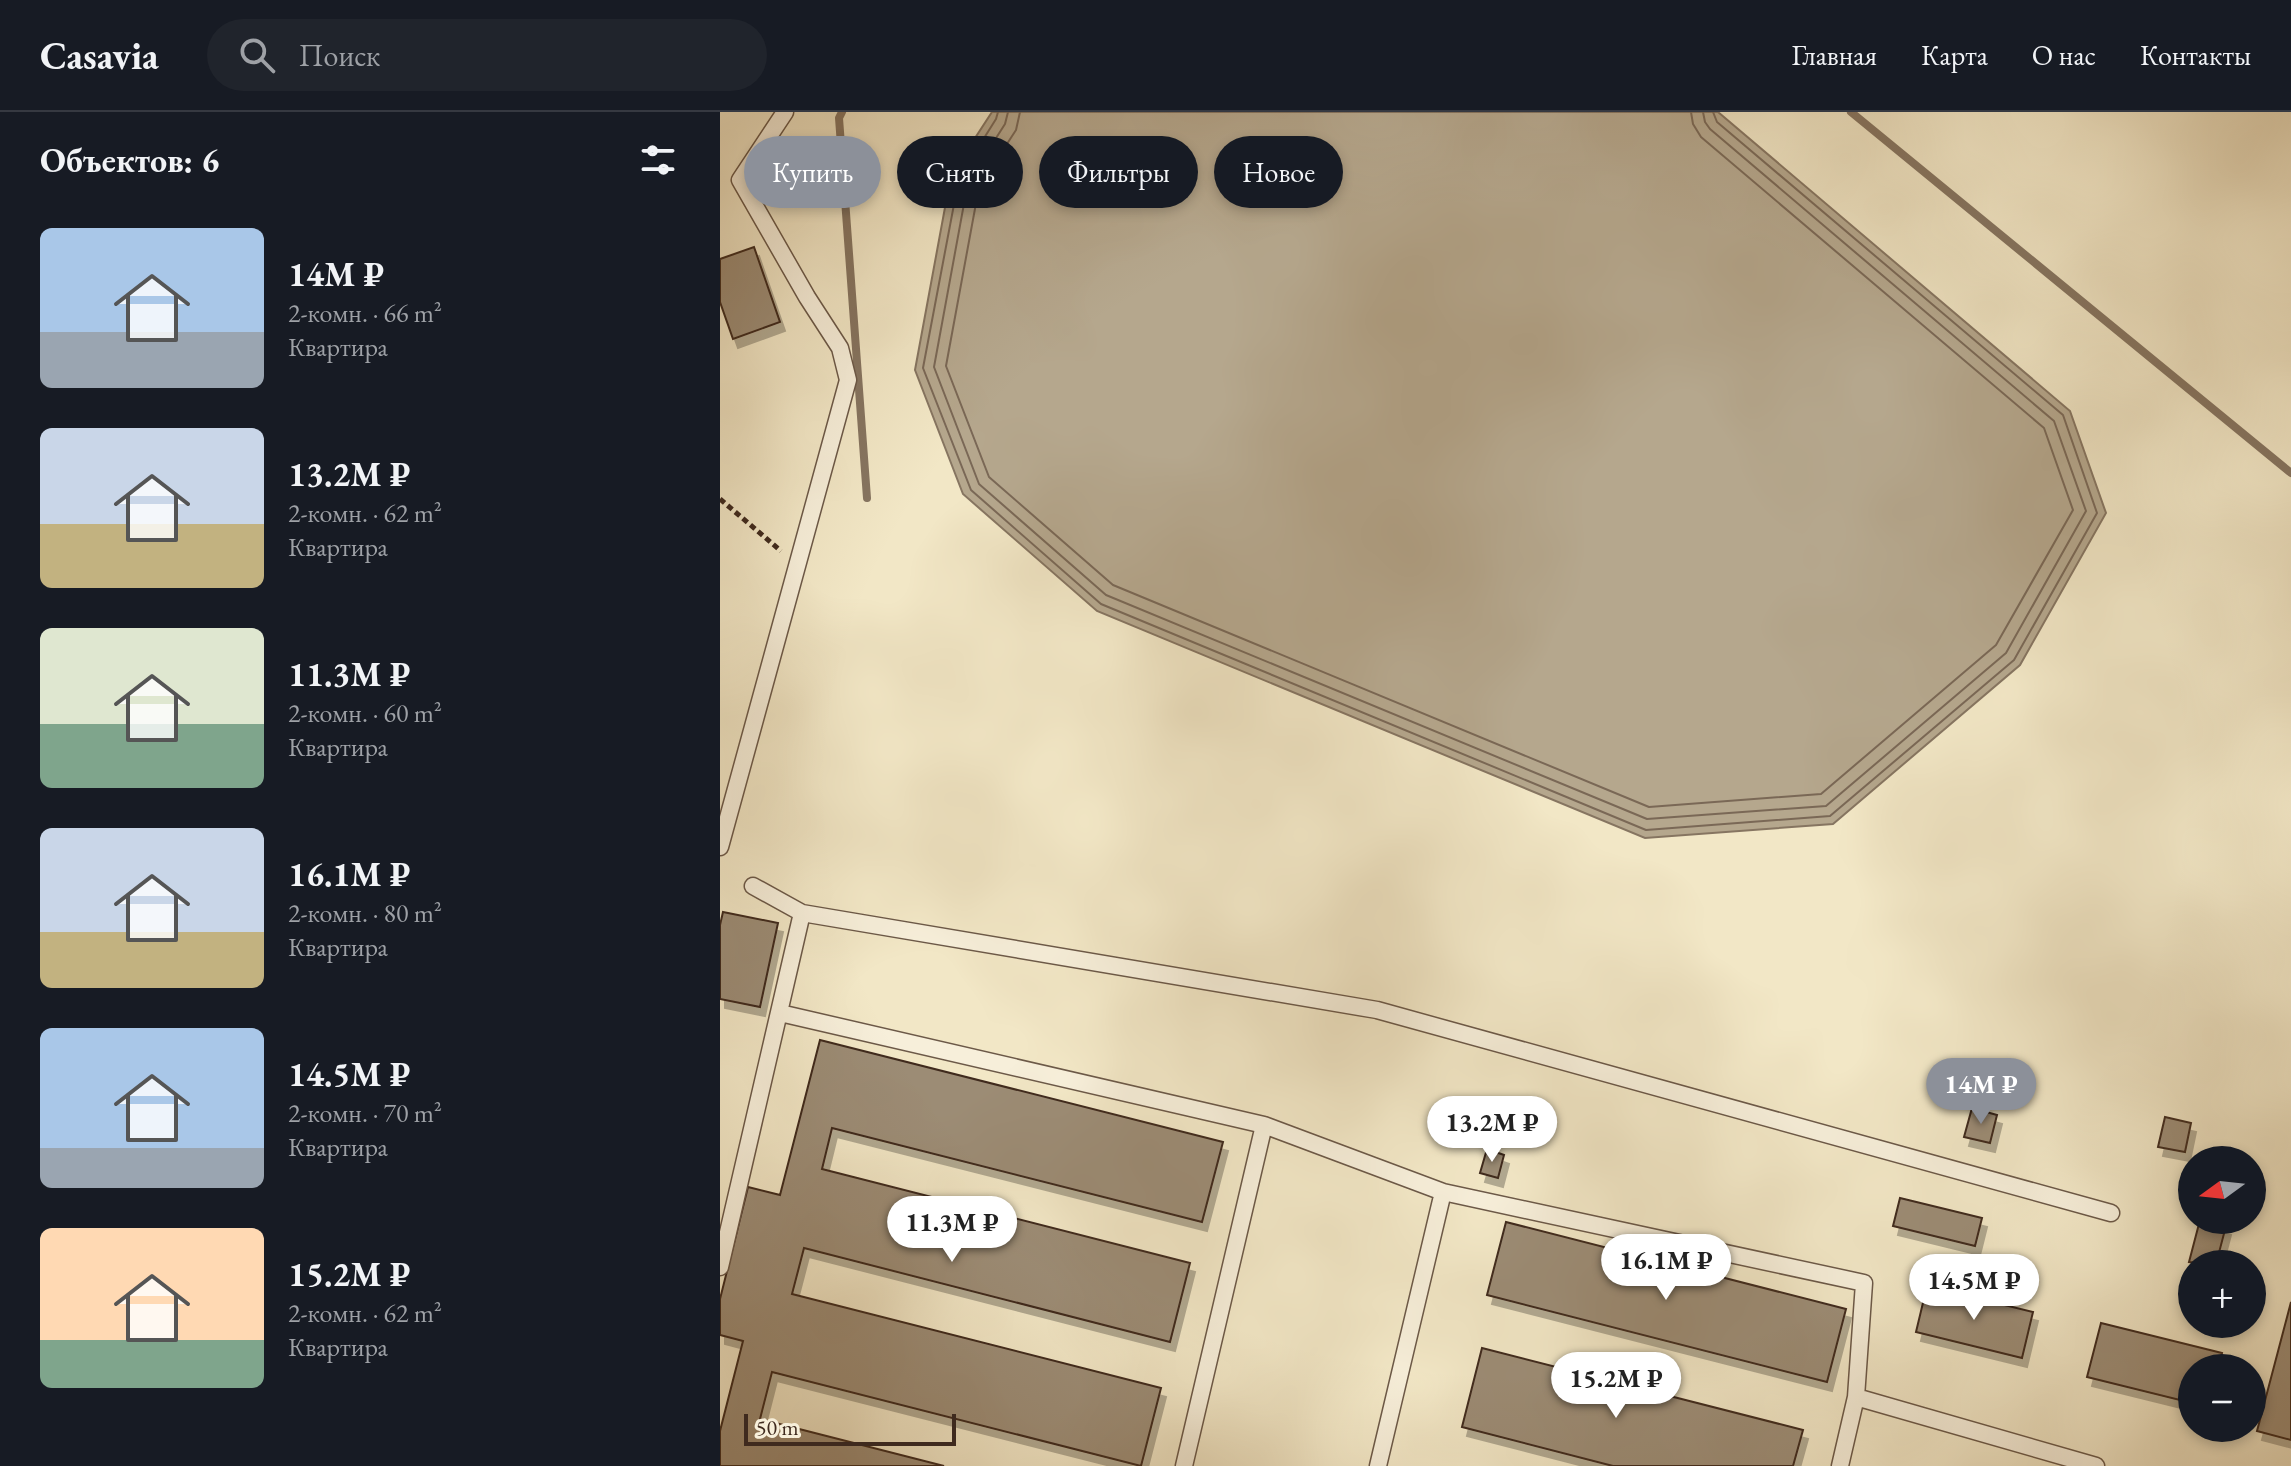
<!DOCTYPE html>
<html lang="ru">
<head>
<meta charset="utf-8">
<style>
	:root { --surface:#171b24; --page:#20242c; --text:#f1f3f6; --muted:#9ea1a6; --line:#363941; --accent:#8c9099 }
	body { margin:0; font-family:"EB Garamond",serif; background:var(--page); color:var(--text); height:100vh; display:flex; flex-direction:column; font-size:30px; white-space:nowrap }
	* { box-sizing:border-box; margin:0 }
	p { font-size:26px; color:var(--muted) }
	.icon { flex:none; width:44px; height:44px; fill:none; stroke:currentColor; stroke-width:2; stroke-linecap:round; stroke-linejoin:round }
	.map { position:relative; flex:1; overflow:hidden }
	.details { display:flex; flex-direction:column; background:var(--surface); width:720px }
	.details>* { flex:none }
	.banner { position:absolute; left:24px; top:24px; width:760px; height:72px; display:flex; gap:16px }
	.needle { width:52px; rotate:255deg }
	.fabs { position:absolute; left:1458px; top:1034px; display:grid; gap:16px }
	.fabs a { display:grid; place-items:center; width:88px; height:88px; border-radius:50%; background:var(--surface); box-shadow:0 4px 12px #0003; font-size:40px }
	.scale { position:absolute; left:24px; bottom:20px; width:212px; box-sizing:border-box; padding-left:8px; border:4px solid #3f2a1e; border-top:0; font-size:22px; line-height:28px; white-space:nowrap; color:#3f2a1e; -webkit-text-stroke:6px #f7efda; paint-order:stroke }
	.price { position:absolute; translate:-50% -68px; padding:0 18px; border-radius:28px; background:#fff; color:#222; font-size:26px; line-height:52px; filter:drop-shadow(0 2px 4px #0008) }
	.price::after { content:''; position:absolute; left:50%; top:48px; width:24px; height:18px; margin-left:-12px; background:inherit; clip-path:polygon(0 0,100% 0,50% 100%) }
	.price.on { background:var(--accent); color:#fff }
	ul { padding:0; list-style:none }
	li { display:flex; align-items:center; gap:24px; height:200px; padding:0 40px }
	li span { display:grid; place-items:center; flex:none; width:224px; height:160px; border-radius:12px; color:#555 }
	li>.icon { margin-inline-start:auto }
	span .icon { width:96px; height:96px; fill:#fffc; stroke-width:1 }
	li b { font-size:34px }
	h2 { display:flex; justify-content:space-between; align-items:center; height:96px; padding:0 40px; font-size:34px }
	.tag { padding:0 28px; border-radius:36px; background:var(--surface); box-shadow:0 4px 12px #0003; font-size:28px; line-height:72px }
	.tag.on { background:var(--accent); color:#fff }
	header { display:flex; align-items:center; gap:48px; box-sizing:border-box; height:112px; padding:0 40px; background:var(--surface); border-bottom:2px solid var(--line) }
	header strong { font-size:38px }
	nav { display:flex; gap:44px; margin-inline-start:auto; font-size:28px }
	.search { width:560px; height:72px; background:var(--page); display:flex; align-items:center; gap:20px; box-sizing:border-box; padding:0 28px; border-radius:44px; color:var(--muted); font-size:30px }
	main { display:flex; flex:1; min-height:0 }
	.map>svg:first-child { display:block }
</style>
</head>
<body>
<header>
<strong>Casavia</strong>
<div class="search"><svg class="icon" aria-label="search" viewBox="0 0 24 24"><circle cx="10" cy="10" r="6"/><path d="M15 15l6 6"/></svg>Поиск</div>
<nav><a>Главная</a><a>Карта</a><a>О нас</a><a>Контакты</a></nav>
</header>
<main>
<section class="details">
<h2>Объектов: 6<svg class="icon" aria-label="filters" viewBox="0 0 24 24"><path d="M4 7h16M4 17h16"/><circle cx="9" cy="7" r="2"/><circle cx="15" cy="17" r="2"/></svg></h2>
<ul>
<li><span style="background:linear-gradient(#a9c7e8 65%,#9aa5b1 0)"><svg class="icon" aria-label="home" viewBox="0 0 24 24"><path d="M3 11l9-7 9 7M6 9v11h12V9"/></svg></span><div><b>14M ₽</b><p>2-комн. · 66 m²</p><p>Квартира</p></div></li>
<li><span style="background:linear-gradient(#c9d6e8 60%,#c2b280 0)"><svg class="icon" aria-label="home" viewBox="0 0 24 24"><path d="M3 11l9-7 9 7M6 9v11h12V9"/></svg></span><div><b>13.2M ₽</b><p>2-комн. · 62 m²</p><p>Квартира</p></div></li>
<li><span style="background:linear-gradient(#dfe7d0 60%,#7fa58c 0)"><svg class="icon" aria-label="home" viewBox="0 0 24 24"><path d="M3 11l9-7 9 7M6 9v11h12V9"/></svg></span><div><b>11.3M ₽</b><p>2-комн. · 60 m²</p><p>Квартира</p></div></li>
<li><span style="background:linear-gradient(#c9d6e8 65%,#c2b280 0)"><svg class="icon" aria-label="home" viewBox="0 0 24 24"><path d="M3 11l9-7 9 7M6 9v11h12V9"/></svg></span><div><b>16.1M ₽</b><p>2-комн. · 80 m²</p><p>Квартира</p></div></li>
<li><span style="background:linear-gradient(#a9c7e8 75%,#9aa5b1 0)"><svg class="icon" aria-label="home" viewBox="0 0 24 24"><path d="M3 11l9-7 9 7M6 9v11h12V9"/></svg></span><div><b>14.5M ₽</b><p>2-комн. · 70 m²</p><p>Квартира</p></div></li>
<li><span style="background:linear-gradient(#ffd9b3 70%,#7fa58c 0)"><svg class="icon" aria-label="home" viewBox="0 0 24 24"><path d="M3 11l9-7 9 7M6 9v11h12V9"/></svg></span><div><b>15.2M ₽</b><p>2-комн. · 62 m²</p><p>Квартира</p></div></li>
</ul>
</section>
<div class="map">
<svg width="1571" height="1354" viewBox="0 0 1571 1354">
	<defs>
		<filter id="shadow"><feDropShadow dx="5" dy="9" stdDeviation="0" flood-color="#0004"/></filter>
	</defs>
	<rect width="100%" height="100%" fill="#f2e7c6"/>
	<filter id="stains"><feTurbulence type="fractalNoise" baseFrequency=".0025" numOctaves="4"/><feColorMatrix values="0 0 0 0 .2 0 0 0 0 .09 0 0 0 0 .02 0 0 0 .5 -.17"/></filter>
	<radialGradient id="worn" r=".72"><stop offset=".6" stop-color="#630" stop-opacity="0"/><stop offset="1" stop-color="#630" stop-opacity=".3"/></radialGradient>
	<path fill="#b5a78d" stroke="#867561" stroke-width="2" d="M272 0H998L1350 299 1386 401 1300 553 1113 712 925 726 377 499 243 382 195 258 231 63Z"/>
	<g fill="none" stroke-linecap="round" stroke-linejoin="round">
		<path stroke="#7a6856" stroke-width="2" d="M278 0 276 7 239 66 203 256 251 378 381 492 926 718 1110 704 1294 548 1377 401 1343 303 997 10 993 0
			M288 0 285 12 248 70 214 255 259 372 386 483 927 707 1106 694 1286 541 1366 399 1334 309 990 17 985 10 983 0
			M300 0 296 18 259 75 226 254 269 365 393 473 929 695 1101 682 1276 533 1353 398 1324 316 981 25 973 12 971 0"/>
		<path stroke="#867561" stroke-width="8" d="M122 0 119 6 147 386
			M1131 0 1571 361"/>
	</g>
	<path fill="#9c8c75" stroke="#3f2a1e" stroke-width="2" filter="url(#shadow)" d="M34 135 60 210 13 227 0 190V147Z
		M3 800 58 811 40 895 0 887V813Z
		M100 928 503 1030 482 1110 112 1016 102 1057 470 1151 450 1230 84 1136 72 1182 441 1276 421 1354 52 1260 40 1307 224 1354H0V1319L23 1229 0 1223V1187L28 1075 60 1083Z
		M1252 996 1277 1003 1270 1031 1244 1025Z
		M1445 1005 1471 1011 1465 1040 1438 1035Z
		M767 1037 784 1043 778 1066 760 1061Z
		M1180 1086 1262 1106 1255 1134 1173 1114Z
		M1480 1108 1506 1114 1496 1152 1469 1150Z
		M786 1110 1126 1197 1107 1270 767 1183Z
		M1207 1174 1313 1200 1302 1246 1196 1220Z
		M1571 1190V1328L1537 1319Z
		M1381 1211 1502 1241 1498 1256H1472V1291L1367 1265Z
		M762 1236 1083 1318 1073 1354H893L742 1315Z"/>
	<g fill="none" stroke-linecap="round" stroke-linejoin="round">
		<g stroke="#6c5948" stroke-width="19">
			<path id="lane" d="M0 735 128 268 120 236 87 185 20 68 65 0
				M82 801 657 898 1391 1101
				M60 901 544 1013 464 1354
				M544 1013 723 1080 658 1354
				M723 1080 1144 1171 1136 1285 1120 1354
				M0 1155 82 801 33 774
				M1136 1285 1376 1354"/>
		</g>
		<path stroke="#3f2a1e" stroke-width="5" stroke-dasharray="6 4" stroke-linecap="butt" d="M0 387 61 439"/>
		<use href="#lane" stroke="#f7efda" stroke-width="16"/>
	</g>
	<rect width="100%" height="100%" filter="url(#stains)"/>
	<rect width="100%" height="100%" fill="url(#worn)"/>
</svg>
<div class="fabs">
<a><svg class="needle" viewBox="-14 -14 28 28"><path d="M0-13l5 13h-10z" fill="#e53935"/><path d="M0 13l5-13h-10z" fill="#9ea1a6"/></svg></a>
<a>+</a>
<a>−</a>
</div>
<div class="scale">50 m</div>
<b class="price on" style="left:1261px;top:1014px">14M ₽</b>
<b class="price" style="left:772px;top:1052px">13.2M ₽</b>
<b class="price" style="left:232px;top:1152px">11.3M ₽</b>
<b class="price" style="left:946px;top:1190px">16.1M ₽</b>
<b class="price" style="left:1254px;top:1210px">14.5M ₽</b>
<b class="price" style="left:896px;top:1308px">15.2M ₽</b>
<div class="banner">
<a class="tag on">Купить</a>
<a class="tag">Снять</a>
<a class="tag">Фильтры</a>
<a class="tag">Новое</a>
</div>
</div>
</main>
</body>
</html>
